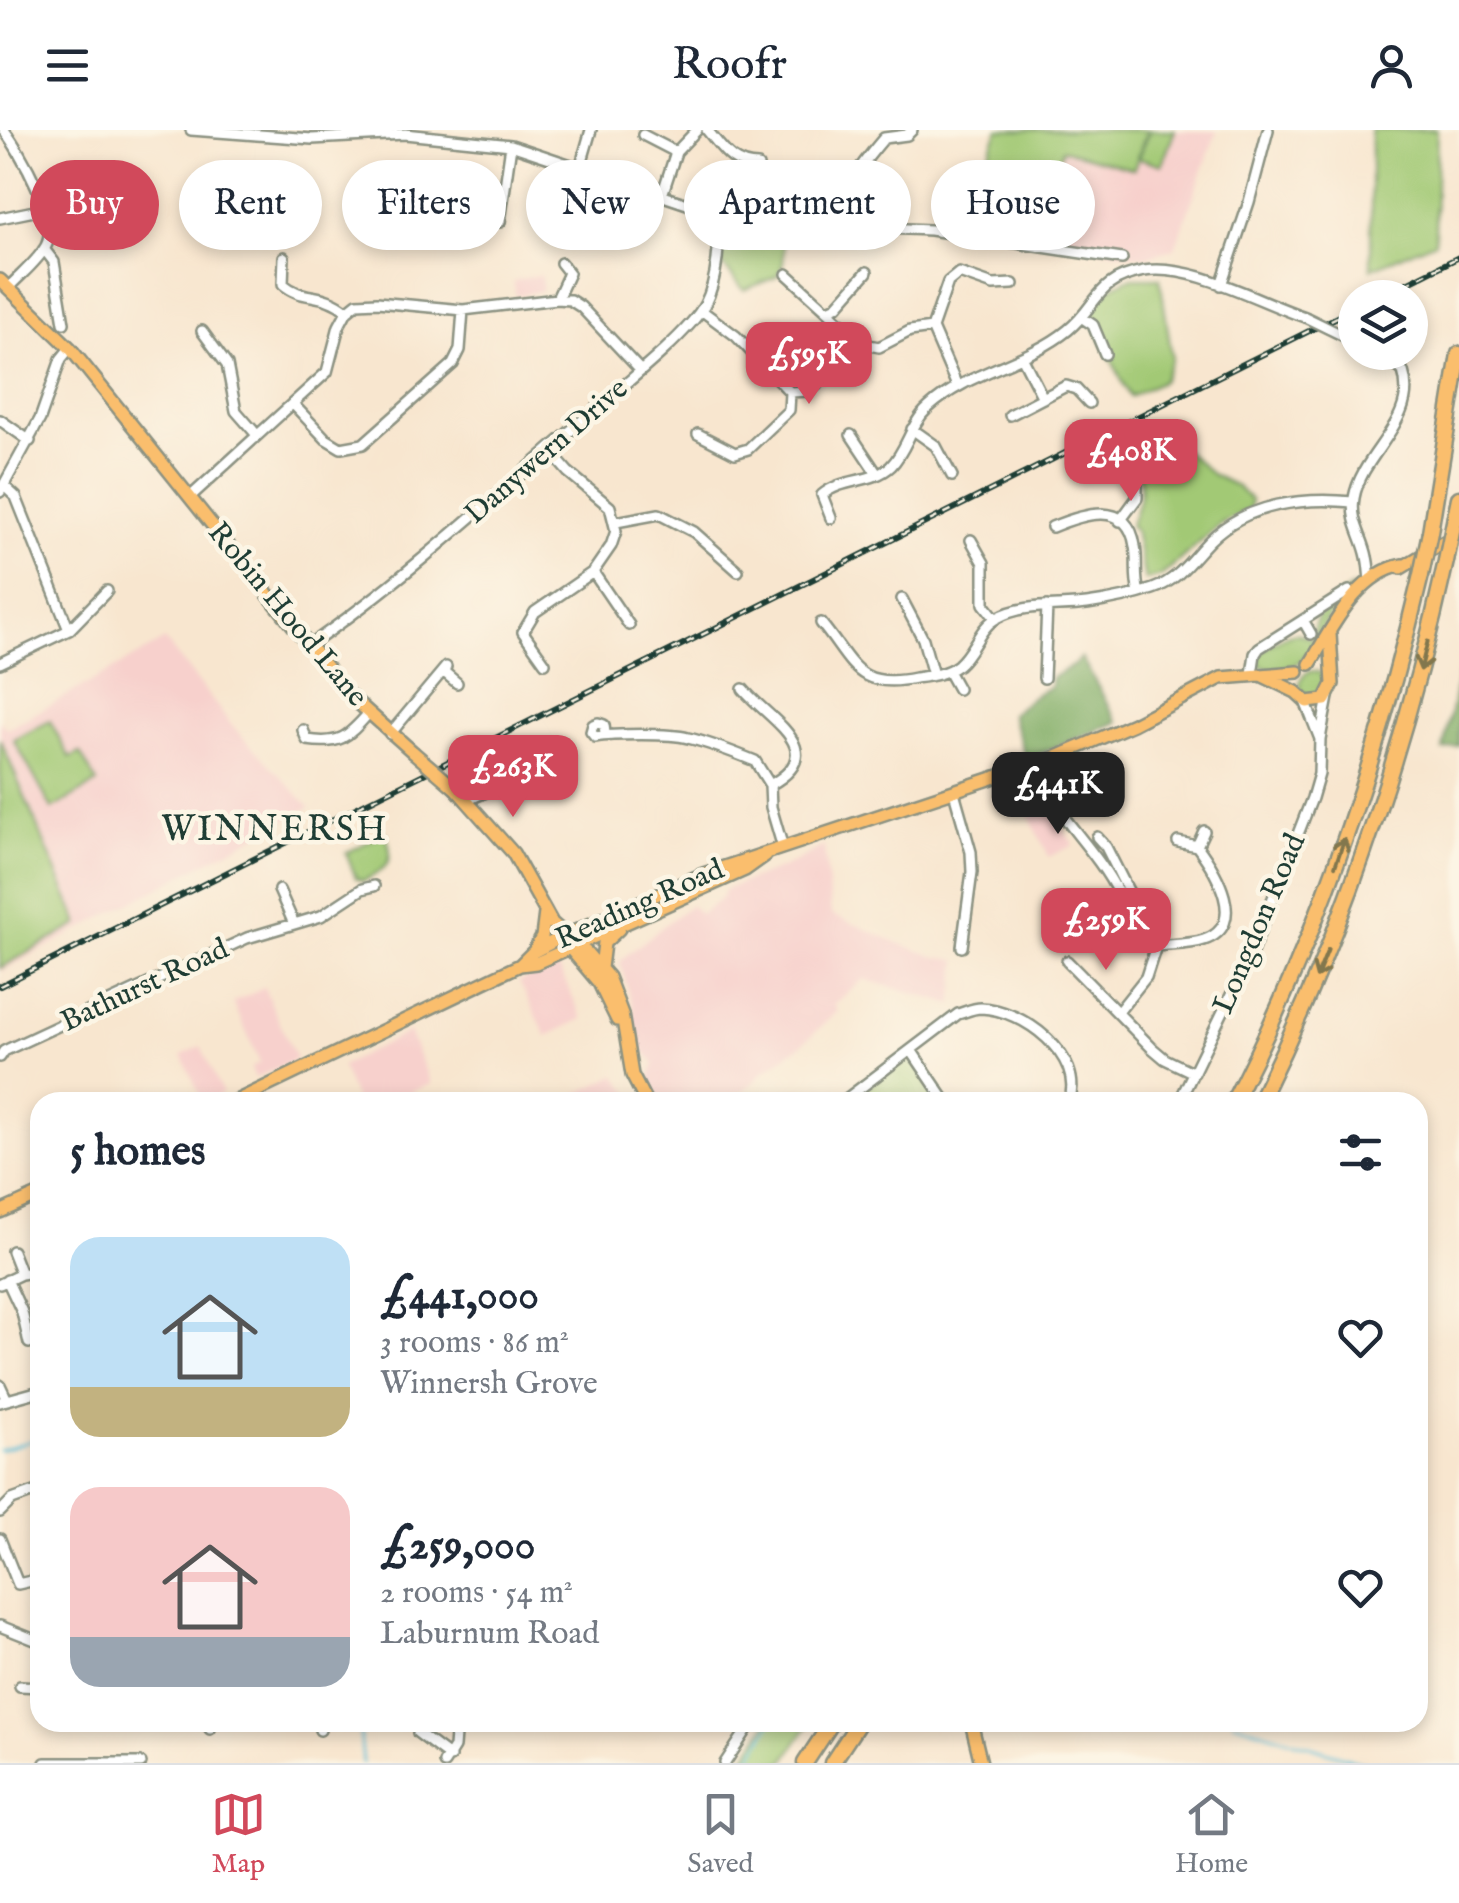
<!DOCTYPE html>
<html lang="en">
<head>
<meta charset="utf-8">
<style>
	:root { --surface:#fff; --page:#f2f2f3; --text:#1f2937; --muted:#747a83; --line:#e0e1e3; --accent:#d1495b }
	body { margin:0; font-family:"IM FELL English",serif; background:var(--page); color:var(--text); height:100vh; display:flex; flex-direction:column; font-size:38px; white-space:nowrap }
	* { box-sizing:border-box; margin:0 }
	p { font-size:32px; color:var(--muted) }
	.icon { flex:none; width:55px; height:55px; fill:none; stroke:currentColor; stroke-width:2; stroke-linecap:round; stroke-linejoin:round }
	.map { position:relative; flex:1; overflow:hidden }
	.sheet { position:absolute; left:30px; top:962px; width:1398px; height:640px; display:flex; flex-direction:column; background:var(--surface); border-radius:30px; box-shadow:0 5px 15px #0003 }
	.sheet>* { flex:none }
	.top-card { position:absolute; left:30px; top:30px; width:1400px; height:90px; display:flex; gap:20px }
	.controls { position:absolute; left:1338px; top:150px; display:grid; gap:20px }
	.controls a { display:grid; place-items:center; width:90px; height:90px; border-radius:50%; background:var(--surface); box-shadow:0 5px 15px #0003; font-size:50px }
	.price { position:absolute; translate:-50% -85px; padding:0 22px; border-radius:20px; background:var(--accent); color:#fff; font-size:32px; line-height:65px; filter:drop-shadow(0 2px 5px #0008) }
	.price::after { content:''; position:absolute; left:50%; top:60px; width:30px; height:22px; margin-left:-15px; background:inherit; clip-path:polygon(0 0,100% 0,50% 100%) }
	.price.selected { background:#222; color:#fff }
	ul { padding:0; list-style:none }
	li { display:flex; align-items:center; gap:30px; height:250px; padding:0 40px }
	li span { display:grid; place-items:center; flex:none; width:280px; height:200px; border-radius:30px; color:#555 }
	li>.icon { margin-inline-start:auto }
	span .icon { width:120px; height:120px; fill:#fffc; stroke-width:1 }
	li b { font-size:42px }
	h2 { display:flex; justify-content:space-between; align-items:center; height:120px; padding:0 40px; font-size:42px }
	.chip { padding:0 35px; border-radius:45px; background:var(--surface); box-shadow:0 5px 15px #0003; font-size:35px; line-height:90px }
	.chip.selected { background:var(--accent); color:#fff }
	header { display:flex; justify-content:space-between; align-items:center; height:130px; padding:0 40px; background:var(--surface); font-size:45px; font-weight:600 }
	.dock { display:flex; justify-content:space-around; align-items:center; height:140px; border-top:2px solid var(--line); background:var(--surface); font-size:28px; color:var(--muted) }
	.dock a { display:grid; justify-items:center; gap:5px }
	.dock .selected { color:var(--accent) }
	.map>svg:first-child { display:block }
</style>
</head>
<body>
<header><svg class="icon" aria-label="menu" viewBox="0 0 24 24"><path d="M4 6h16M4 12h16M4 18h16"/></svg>Roofr<svg class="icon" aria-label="person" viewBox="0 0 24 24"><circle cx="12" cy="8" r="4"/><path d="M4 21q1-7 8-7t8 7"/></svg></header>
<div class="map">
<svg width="1459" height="1633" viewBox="0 0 1459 1633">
	<rect width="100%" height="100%" fill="#fcf5e5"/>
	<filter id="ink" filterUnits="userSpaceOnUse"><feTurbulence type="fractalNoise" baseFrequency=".01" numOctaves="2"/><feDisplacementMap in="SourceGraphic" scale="20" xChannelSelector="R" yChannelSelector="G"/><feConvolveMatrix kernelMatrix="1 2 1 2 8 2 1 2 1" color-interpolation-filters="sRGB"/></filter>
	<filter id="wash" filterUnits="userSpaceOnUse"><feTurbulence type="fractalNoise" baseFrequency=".0048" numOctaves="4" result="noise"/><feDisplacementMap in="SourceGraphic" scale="40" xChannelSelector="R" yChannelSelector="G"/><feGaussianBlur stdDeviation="2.25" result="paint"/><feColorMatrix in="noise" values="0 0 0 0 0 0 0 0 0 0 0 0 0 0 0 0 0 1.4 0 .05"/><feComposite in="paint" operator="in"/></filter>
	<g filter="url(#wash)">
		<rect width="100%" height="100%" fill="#f8e6cf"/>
		<path fill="#f7d0cc" d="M1069 0 1217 1 1175 118 1146 127 1046 111 1057 49 1053 47Z
			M540 145 543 160 516 166 513 151Z
			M165 510 233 597 310 677 0 842V591L8 599Z
			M1033 657 1074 715 1049 727 1018 664Z
			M824 716 831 784 898 813 935 827 958 830 953 875 864 849 834 875 838 881 801 915 760 944 758 949 728 972H660L647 955 655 934 636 911 631 889 634 880 620 833 623 828 690 775 700 784 721 769 724 760 784 737Z
			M557 834 583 889 547 906 519 852Z
			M264 858 296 929 255 948 251 938 260 933 233 872Z
			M409 902 431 954 381 972H356L341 936Z
			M201 916 222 963 203 972 182 925Z
			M616 945 637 972H560L608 949Z"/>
		<path fill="#a2c974" stroke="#608354" stroke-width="2.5" d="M998 0H1147L1134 39 1062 19 1051 53 985 33Z
			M1149 0H1175L1162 35 1139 28Z
			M1371 0H1437L1435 111 1371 139Z
			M724 89 751 91 779 100C786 112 785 135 778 146L744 160 719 131Z
			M1130 148H1160L1172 228 1163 250 1130 267 1087 180 1107 160Z
			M1161 300 1213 345 1236 356 1251 370 1249 380 1223 392 1161 446 1145 450 1135 401 1130 395C1145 362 1143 349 1130 316L1145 304Z
			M1353 456C1348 465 1336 476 1329 487 1311 518 1305 548 1259 536V522C1276 512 1293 495 1311 509L1315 506C1309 485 1336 468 1353 456Z
			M1300 554a13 13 0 1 1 26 0a13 13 0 1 1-26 0Z
			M50 591 70 628 80 623 97 653 52 679 14 610Z
			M0 609 79 794 0 838Z
			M385 703C396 728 389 739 363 751L356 748 346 723Z
			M903 930 918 935 942 972H857L858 963Z
			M768 1592 810 1593 783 1633H741Z"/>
		<path fill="#81ad66" stroke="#50754d" stroke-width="2.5" d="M1081 527 1118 592 1026 629 1011 584 1038 563 1051 557V548L1074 535Z
			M1459 543V616L1443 620Z"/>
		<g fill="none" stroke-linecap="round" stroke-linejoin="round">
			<path stroke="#5cc0da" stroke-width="2.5" d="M0 1320 40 1308
				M359 1592 363 1633
				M1233 1592 1364 1633
				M747 1633 772 1592"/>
		</g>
	</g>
	<g filter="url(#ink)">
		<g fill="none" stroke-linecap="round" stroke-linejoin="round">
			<g stroke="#8c9282" stroke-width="14">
				<path id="minor" d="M4 0C20 21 60 90 46 116 38 131 20 145 9 157
					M191 0 312 9 405 4 511 15 717 84 749 82 815 95 930 100 1122 129
					M707 0C723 19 732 36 758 36
					M643 5 676 22
					M580 38 591 0
					M854 44 896 55
					M662 65 676 22 697 0
					M0 88 44 79
					M500 92 511 15
					M837 96C841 59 861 35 884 8L907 5 912 0
					M44 119 54 132 64 193
					M284 127 283 154C304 172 321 160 347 181
					M787 144 864 214 879 217 910 201 932 198
					M1221 155 1249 72 1268 0
					M557 169 569 143 561 133
					M828 180 837 176 867 142
					M1081 187 1093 195 1105 224
					M202 201 227 235 236 281 257 305
					M1022 227 1043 268
					M957 256 932 198 948 152 959 143 993 155 1013 154
					M790 262 809 261 829 245
					M293 274 326 309 341 318 363 314 453 234 460 220 463 180
					M1010 285 1066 256 1076 259 1089 273
					M0 290 30 311
					M912 299 936 316 952 346
					M698 304 735 323 748 319 789 280 790 262 736 206 701 180
					M851 305 877 344
					M4 356 16 367 69 500
					M0 362 40 289 61 229 70 218
					M190 367 327 242 339 196 347 181 357 173 377 172 463 180 557 169 570 170 581 177 640 240
					M831 388 822 365C843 347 872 354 891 336 907 320 911 293 928 278 968 241 1026 234 1068 200 1099 175 1094 150 1144 141 1192 133 1259 172 1305 187
					M1120 391 1137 368V345
					M616 392 659 384 694 402 738 441
					M1052 397C1081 385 1128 368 1135 416 1138 432 1134 446 1139 463
					M971 410 984 433V474L995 488
					M593 442 629 495
					M1370 451C1369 443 1369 435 1367 427 1363 406 1350 392 1354 368 1362 322 1419 291 1403 241L1379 222
					M902 469 923 509 933 545
					M1303 490 1311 504
					M821 493C854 533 856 560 915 548 930 546 946 544 958 535 974 522 979 497 997 488 1023 473 1058 478 1087 474 1108 471 1133 466 1153 459 1179 450 1192 428 1210 410 1247 373 1305 367 1353 372
					M307 517C408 447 497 364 590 284 619 259 688 205 705 174 717 151 721 109 717 84
					M0 533 69 500 107 461
					M545 533 523 502 535 482 593 442 611 416 616 401 610 377 568 342 549 320
					M443 541 457 553
					M948 541 958 559
					M1252 544 1255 524 1259 518 1349 461
					M1044 548 1047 476
					M743 559C769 590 832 621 770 655
					M1305 571 1320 609
					M303 600 307 610C339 615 347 608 368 584
					M605 603 604 595 598 593 593 595 591 602 595 607C612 604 670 603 688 608 710 613 733 622 755 631L770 655 771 677 783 718
					M390 604 446 537
					M1033 636C1052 683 1095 717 1118 763
					M954 662 971 722 972 742 962 817
					M468 670 510 651 517 661
					M1097 707 1106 717 1156 816 1146 847 1119 881
					M1197 716 1204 701
					M279 760 294 794
					M1156 816C1172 814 1189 815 1204 810 1249 795 1215 740 1197 716L1178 712
					M1067 831 1152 918 1165 929 1194 943
					M911 920 946 972
					M0 927 4 921 247 808 321 786 362 759 374 756
					M842 972 958 884C965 882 973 878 981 878 1022 879 1086 926 1069 972
					M1179 972 1252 822 1312 668 1319 644 1320 609 1328 567
					M12 1121 21 1144
					M7 1150 22 1182 29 1213
					M0 1154 21 1144 40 1141
					M0 1255 7 1270
					M0 1272 40 1261
					M0 1382 12 1370 40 1360
					M0 1409 18 1454 40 1449
					M0 1496 40 1512
					M20 1556 40 1557
					M319 1592 320 1600
					M210 1599V1592
					M418 1603 450 1627
					M45 1633H141
					M444 1633 454 1617 456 1592
					M725 1633 752 1592"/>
			</g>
			<g stroke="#8c9282" stroke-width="16">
				<path id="major" d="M0 150 70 218 348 564 413 622
					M1401 438 1459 403
					M1310 534C1332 498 1357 443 1403 435
					M1263 546 1296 562 1307 572 1325 570 1333 554 1330 504
					M456 659 513 723 552 793 586 822 608 847 622 884 632 945 646 972
					M567 815 599 853 617 890
					M535 819 542 807 545 783
					M520 835 536 833 745 740 766 725
					M601 838 604 813 619 799
					M234 972 520 835 533 822 564 806 703 744 1059 626 1133 594 1221 548 1298 542
					M0 1082 40 1064
					M971 1592 981 1633"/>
			</g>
			<g stroke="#8c9282" stroke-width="19">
				<path id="highway" d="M1455 387 1459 368
					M1430 402 1459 224
					M1233 972C1319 806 1378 627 1421 445
					M1259 972C1344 800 1405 618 1446 431
					M805 1633 832 1592
					M832 1633 859 1592"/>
			</g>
			<use href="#minor" stroke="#fff" stroke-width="9"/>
			<use href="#major" stroke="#fabe6d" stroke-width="11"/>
			<use href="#highway" stroke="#fabe6d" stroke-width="14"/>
			<g stroke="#1f3d34" stroke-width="6">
				<path id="rail" d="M1377 168 1459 127
					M0 856 1355 178"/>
			</g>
			<use href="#rail" stroke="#fcf5e5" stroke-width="2.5" stroke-dasharray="8" stroke-linecap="butt"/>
			<g stroke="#8c9282" stroke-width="14" stroke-linecap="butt">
				<path id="minor-bridge" d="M1305 187 1346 207"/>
			</g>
			<g stroke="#8c9282" stroke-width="16" stroke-linecap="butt">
				<path id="major-bridge" d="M413 622 456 659"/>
			</g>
			<g stroke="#8c9282" stroke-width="19" stroke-linecap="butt">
				<path id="highway-bridge" d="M1446 431 1455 387
					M1421 445 1430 402"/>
			</g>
			<use href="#minor-bridge" stroke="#fff" stroke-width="9"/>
			<use href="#major-bridge" stroke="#fabe6d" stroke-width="11"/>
			<use href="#highway-bridge" stroke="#fabe6d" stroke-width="14"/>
		</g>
		<defs><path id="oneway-shaft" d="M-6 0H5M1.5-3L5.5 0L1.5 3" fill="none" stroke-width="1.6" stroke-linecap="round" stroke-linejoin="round" transform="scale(2.5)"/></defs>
		<g stroke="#82774e">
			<use href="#oneway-shaft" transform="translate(1424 526) rotate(104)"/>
			<use href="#oneway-shaft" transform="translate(1340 722) rotate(-71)"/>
			<use href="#oneway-shaft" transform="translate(1322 834) rotate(112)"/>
		</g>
	</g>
	<g text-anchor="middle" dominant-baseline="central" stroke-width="9" stroke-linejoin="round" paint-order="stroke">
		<g font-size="30" fill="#1f3d34" stroke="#fcf5e5">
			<text transform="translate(547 322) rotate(-41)">Danywern Drive</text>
			<text transform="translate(287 485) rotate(50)">Robin Hood Lane</text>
			<text transform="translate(640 775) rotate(-24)">Reading Road</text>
			<text transform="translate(1260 794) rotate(-67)">Longdon Road</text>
			<text transform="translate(145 856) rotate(-25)">Bathurst Road</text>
		</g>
		<g font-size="35" letter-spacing="2.5" fill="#1f3d34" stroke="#fcf5e5">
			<text x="275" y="700">WINNERSH</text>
		</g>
	</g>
</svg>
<div class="controls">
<a><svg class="icon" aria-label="layers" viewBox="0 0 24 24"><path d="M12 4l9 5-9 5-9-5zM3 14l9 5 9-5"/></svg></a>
</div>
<b class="price" style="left:809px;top:277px">£595K</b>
<b class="price" style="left:1131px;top:374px">£408K</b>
<b class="price" style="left:513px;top:690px">£263K</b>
<b class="price selected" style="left:1058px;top:707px">£441K</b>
<b class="price" style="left:1106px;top:843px">£259K</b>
<div class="top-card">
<a class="chip selected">Buy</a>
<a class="chip">Rent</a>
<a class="chip">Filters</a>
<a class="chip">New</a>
<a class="chip">Apartment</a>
<a class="chip">House</a>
</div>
<section class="sheet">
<h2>5 homes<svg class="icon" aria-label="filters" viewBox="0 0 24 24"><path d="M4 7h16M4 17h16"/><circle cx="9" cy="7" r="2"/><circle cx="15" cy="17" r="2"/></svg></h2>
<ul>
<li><span style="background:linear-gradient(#bfe0f5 75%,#c2b280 0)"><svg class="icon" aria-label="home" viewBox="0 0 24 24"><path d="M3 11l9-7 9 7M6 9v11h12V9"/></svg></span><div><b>£441,000</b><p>3 rooms · 86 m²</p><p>Winnersh Grove</p></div><svg class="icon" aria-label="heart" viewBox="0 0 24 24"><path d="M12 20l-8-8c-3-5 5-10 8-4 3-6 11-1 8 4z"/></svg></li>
<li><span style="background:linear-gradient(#f6c9c9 75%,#9aa5b1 0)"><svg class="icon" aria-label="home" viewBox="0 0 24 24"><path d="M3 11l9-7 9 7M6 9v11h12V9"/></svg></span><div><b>£259,000</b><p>2 rooms · 54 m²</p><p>Laburnum Road</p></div><svg class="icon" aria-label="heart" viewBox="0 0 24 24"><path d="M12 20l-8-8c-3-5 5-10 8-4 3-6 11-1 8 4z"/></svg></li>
</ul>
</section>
</div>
<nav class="dock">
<a class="selected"><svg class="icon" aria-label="map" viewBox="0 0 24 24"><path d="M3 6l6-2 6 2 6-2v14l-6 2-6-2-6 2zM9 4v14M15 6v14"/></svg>Map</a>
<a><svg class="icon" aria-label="saved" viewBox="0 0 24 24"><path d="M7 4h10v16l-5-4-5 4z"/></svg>Saved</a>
<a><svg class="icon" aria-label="home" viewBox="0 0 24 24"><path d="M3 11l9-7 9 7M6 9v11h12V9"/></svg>Home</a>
</nav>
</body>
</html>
